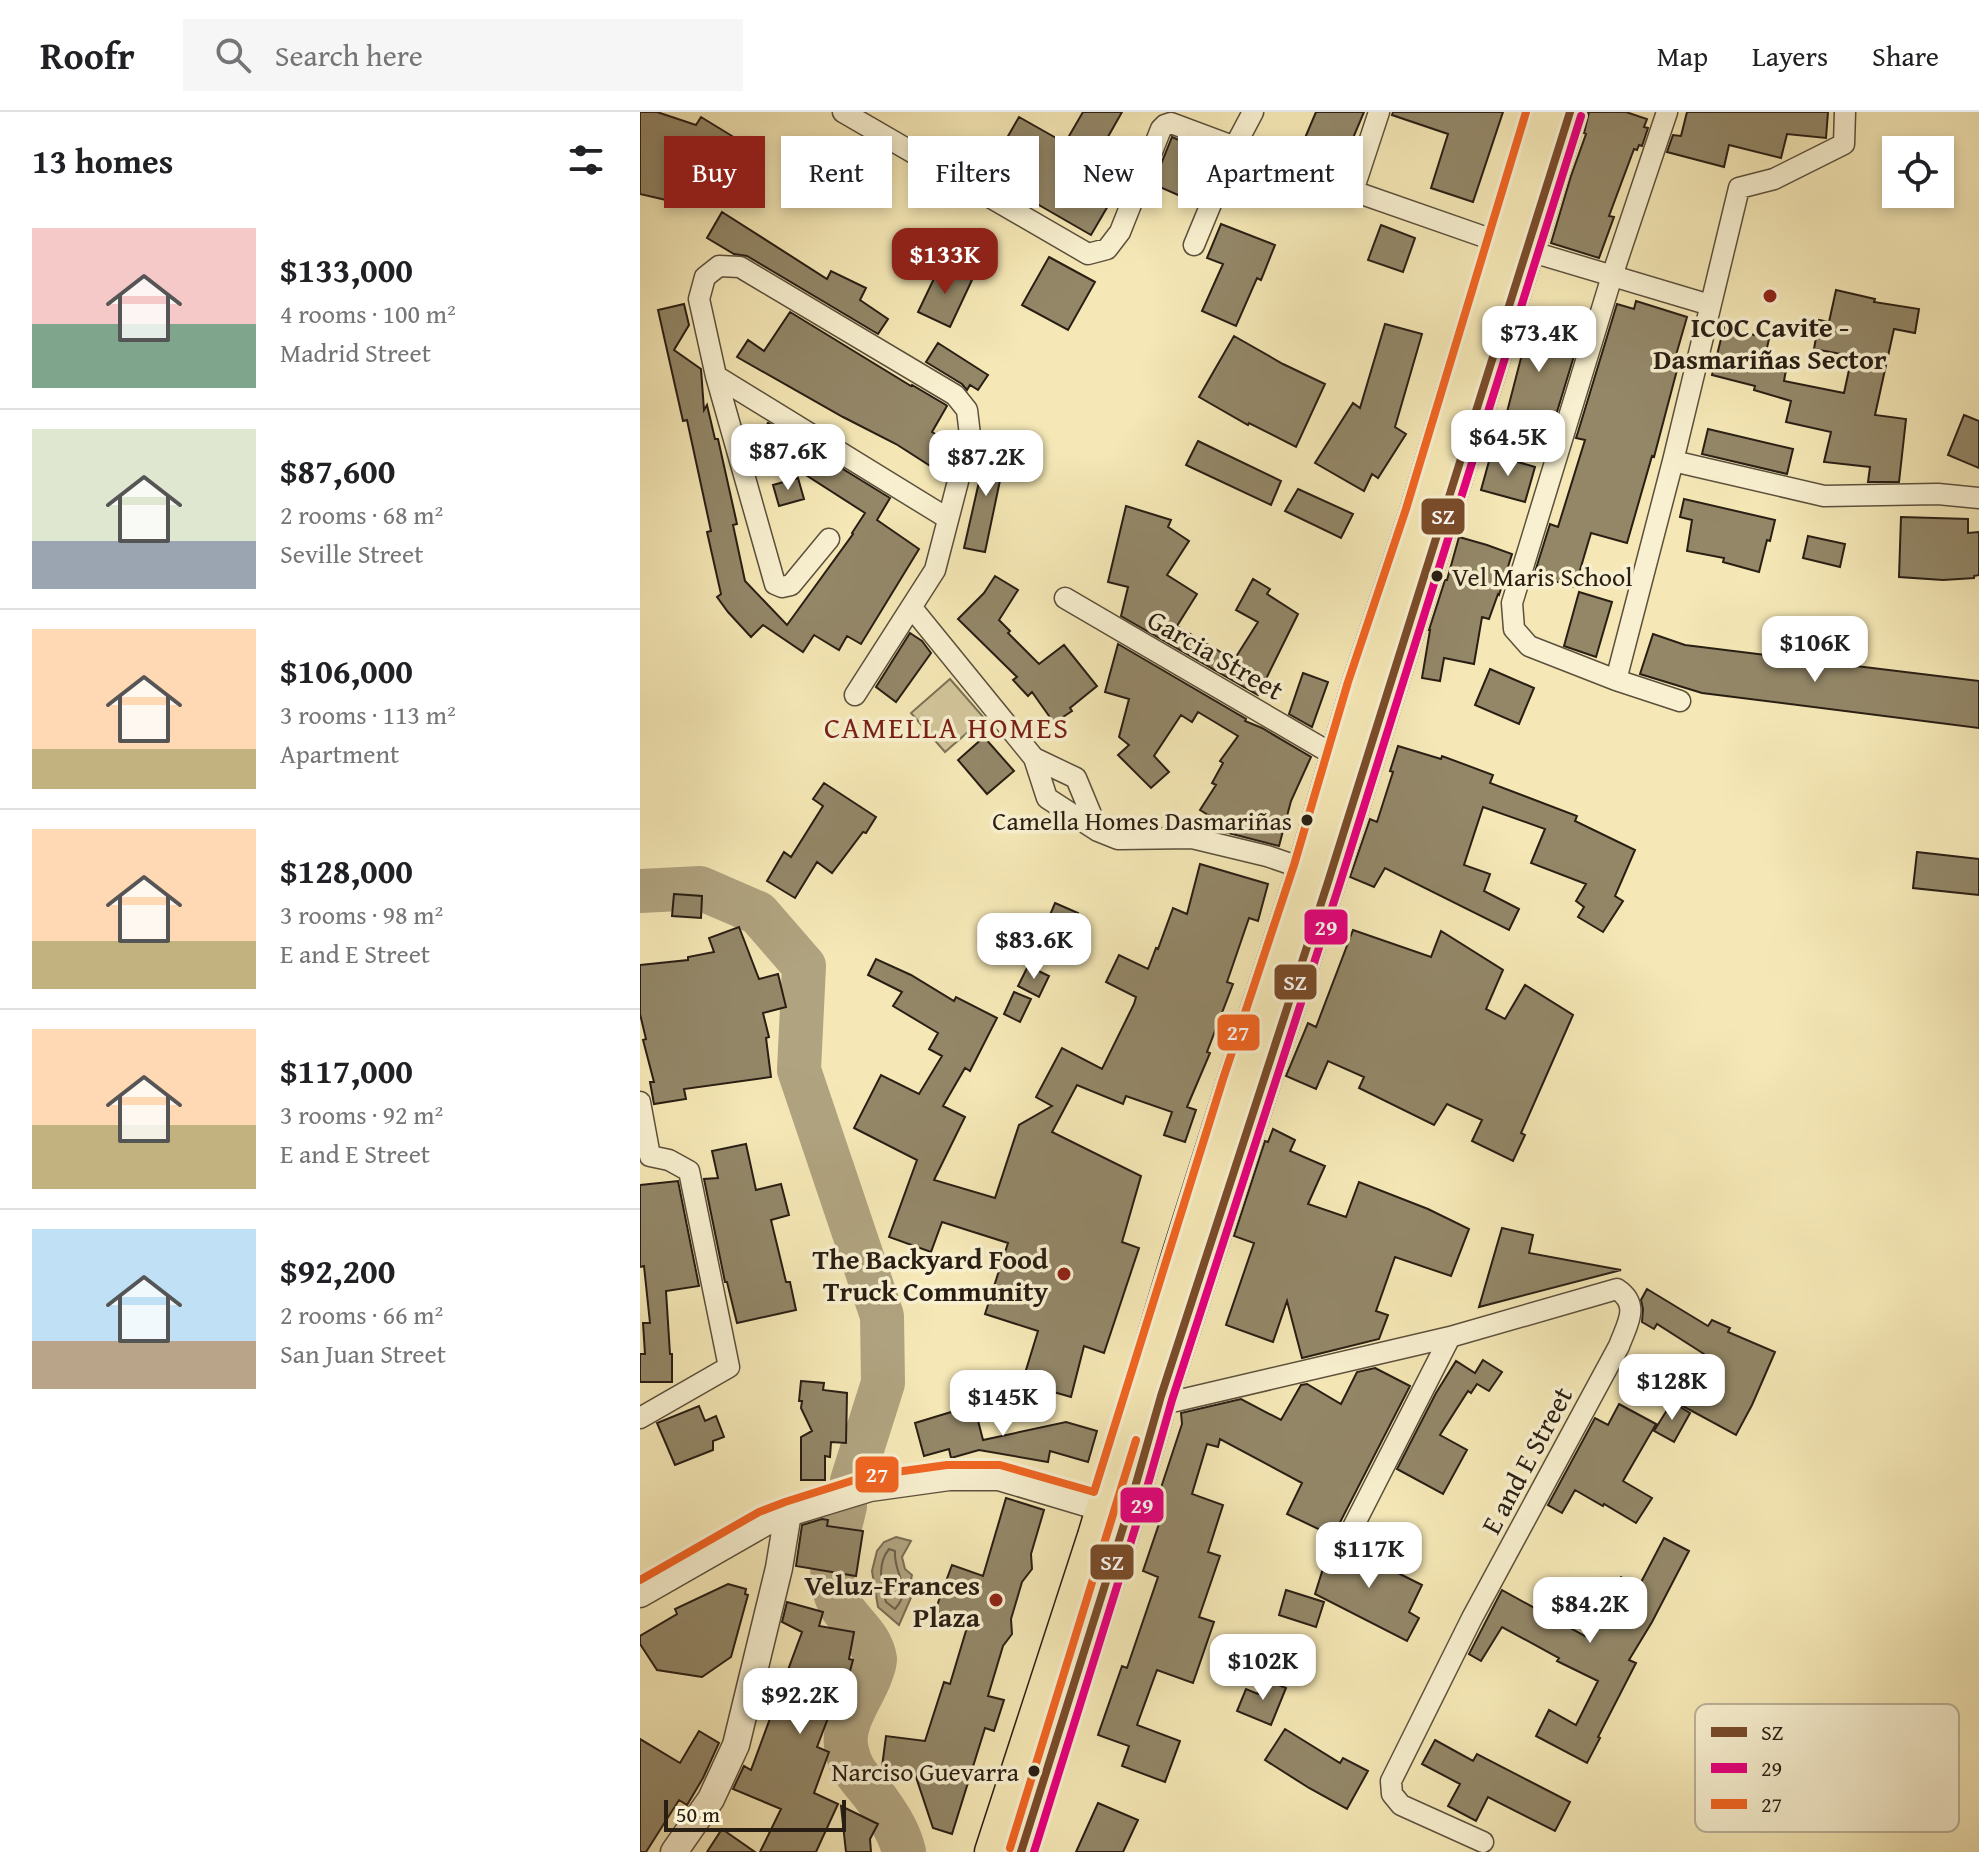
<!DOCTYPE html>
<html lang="en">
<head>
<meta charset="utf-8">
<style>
	:root { --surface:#fff; --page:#f6f6f6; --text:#202124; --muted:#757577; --line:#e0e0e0; --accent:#8f2418 }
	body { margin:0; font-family:"Gentium Book Plus",serif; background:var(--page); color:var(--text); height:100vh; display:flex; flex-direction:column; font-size:30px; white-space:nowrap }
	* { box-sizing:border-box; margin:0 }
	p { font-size:26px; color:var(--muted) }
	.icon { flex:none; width:44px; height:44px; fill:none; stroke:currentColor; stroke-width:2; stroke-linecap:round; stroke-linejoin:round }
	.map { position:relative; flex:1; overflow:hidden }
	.drawer { display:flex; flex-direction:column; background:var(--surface); width:640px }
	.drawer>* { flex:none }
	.hud { position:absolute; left:24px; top:24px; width:760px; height:72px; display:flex; gap:16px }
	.buttons { position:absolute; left:1242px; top:24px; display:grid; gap:16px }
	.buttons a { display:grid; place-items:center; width:72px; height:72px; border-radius:0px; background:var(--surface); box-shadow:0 4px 12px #0003; font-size:40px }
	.scale { position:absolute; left:24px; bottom:20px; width:182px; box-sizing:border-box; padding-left:8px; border:4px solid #291e14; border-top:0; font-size:22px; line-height:28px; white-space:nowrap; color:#291e14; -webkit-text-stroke:6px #f8f0d0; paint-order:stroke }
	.price { position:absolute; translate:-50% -68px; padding:0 18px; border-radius:16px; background:#fff; color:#222; font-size:26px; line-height:52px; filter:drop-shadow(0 2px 4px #0008) }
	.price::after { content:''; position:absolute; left:50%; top:48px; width:24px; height:18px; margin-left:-12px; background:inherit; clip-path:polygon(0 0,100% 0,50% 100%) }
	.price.on { background:var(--accent); color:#fff }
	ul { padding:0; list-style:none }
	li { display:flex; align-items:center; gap:24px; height:200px; padding:0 32px }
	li+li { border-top:2px solid var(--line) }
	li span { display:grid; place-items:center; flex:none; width:224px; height:160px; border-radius:0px; color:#555 }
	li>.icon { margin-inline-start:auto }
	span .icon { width:96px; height:96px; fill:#fffc; stroke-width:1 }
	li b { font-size:34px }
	h2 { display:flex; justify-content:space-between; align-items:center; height:96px; padding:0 32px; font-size:34px }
	.pill { padding:0 28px; border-radius:0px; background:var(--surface); box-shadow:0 4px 12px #0003; font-size:28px; line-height:72px }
	.pill.on { background:var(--accent); color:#fff }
	header { display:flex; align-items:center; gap:48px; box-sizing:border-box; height:112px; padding:0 40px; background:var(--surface); border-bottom:2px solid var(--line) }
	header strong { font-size:38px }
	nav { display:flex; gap:44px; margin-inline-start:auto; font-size:28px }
	.search { width:560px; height:72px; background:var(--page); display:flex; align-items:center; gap:20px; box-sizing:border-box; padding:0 28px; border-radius:0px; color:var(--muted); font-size:30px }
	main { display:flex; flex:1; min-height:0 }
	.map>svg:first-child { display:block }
</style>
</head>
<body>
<header>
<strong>Roofr</strong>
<div class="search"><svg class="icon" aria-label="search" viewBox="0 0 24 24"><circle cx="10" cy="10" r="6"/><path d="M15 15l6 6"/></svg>Search here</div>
<nav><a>Map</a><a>Layers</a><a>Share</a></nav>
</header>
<main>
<section class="drawer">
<h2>13 homes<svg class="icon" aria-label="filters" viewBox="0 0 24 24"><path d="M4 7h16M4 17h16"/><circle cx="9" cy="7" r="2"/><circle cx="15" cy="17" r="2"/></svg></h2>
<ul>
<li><span style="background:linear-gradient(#f6c9c9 60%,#7fa58c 0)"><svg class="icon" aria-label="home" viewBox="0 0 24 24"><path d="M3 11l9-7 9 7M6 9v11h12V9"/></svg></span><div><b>$133,000</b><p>4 rooms · 100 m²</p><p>Madrid Street</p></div></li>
<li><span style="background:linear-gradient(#dfe7d0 70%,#9aa5b1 0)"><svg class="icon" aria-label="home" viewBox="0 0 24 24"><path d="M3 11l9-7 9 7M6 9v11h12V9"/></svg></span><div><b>$87,600</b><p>2 rooms · 68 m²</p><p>Seville Street</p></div></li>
<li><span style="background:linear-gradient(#ffd9b3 75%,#c2b280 0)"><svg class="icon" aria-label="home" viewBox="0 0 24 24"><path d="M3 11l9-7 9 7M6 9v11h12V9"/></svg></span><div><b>$106,000</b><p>3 rooms · 113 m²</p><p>Apartment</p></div></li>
<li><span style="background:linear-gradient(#ffd9b3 70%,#c2b280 0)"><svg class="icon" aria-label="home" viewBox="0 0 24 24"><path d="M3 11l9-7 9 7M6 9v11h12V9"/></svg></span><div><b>$128,000</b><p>3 rooms · 98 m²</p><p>E and E Street</p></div></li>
<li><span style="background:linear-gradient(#ffd9b3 60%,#c2b280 0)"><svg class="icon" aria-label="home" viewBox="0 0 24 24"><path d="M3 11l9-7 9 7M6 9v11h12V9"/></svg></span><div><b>$117,000</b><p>3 rooms · 92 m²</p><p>E and E Street</p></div></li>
<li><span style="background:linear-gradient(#bfe0f5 70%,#b9a48a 0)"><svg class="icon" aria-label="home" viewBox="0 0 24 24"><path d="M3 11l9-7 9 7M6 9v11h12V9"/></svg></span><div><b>$92,200</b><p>2 rooms · 66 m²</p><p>San Juan Street</p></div></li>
</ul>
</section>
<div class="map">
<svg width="1339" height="1740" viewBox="0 0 1339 1740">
	<rect width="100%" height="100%" fill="#f5e8b6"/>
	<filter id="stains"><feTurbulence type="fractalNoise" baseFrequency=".0025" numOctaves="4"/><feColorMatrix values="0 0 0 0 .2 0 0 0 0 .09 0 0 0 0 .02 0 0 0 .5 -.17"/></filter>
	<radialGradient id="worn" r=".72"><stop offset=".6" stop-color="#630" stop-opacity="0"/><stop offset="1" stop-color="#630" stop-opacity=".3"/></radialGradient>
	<path fill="#d2c69a" stroke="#7e7257" stroke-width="2" d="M310 567 344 606 305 640 271 601Z"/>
	<path fill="#b0a37f" stroke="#7a6e54" stroke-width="2" d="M256 1425 271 1429 262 1445 265 1457 272 1463 270 1472 273 1481 259 1513 238 1495 232 1459 237 1439 244 1430Z"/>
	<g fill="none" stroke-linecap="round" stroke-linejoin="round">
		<path stroke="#6c604a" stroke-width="2" d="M249 1437 255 1439C253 1463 274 1476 255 1497L246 1490C242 1472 236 1453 249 1437Z"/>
		<path stroke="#b0a37f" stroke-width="44" d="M0 779 60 776 118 801 164 854 159 958 242 1204 243 1271 212 1369
			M205 1394C198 1427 182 1465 202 1496 214 1513 232 1526 235 1547 235 1553 232 1559 230 1565 221 1588 200 1613 207 1639 212 1660 219 1664 232 1681 245 1698 259 1718 264 1740"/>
	</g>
	<path fill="#938768" stroke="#291e14" stroke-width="2" d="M0 0H17L56 13 61 5 92 24 79 46 96 56 83 78 33 50 26 88 0 82Z
		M443 0H482L443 69 472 87 451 123 392 89 396 83 349 57 379 5 425 31Z
		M676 0H724L700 57 659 40Z
		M753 0H863L833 90 791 76 808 22 752 3Z
		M949 0H986L1007 7 1004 15 1008 16 1002 34 999 33 997 38 994 37 969 104 974 105 959 146 911 131 931 64 946 22 944 21Z
		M1047 0H1188L1186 26 1147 22 1141 46 1089 33 1084 55 1027 40 1033 23 1041 24Z
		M532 25 568 41 547 87 513 72Z
		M82 100 187 167 191 159 226 176 220 188 248 207 238 222 107 144 94 142 67 126Z
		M581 112 635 133 621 168 617 166 596 214 562 199 583 152 567 146Z
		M741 113 775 126 763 160 728 148Z
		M409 145 455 170 428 218 382 193Z
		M300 154 332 168 310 215 278 200Z
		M1196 178 1235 187 1234 190 1279 197 1275 221 1254 217 1235 303 1266 307 1259 370H1228L1230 355 1184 350 1191 320 1146 310 1151 289 1114 278 1115 274 1072 263 1084 215 1129 227 1123 253 1146 258 1144 269 1204 281 1212 244 1174 237 1179 208 1189 210Z
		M996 189 1047 205 1032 257 1037 258 1014 345 1012 344 987 431 951 421 935 475 894 463 910 412 918 415 945 328 936 326 938 320 977 192 994 197Z
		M44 192 49 213 34 238 61 257 64 298 67 293 75 327H78L97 412 93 413 105 469 147 513 213 422 212 421 225 401 116 331 128 311 250 386 237 408 279 437 221 532 207 524 199 538 174 523 163 540 123 513 111 525 88 500 77 485 81 482 67 420 71 419 47 308 43 309 18 198Z
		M150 200 271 274 272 273 306 293 307 294 292 320 307 329 292 355 256 332 203 305 97 245 108 228 124 239Z
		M888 201 913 207 906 236 934 244 913 313 867 300 887 223 881 221Z
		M745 212 782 222 755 315 766 322 738 366 732 362 724 379 675 351 713 291 720 296Z
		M594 224 643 252 685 272 656 335 609 311 608 313 559 285Z
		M298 231 348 263 338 278 330 273 327 278 322 272 286 250Z
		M1324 303 1339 309V356L1308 343Z
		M1068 317 1153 337 1147 362 1062 342Z
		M558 329 641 369 631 393 546 353Z
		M348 330 367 335 345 440 324 436Z
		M851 342 895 355 885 390 841 378Z
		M158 366 164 387 139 394 133 373Z
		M658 377 713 402 701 426 645 399Z
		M1044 387 1135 408 1130 429 1127 428 1119 460 1083 450 1084 446 1047 439 1052 408 1040 405Z
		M486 394 531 408 528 415 549 429 527 463 557 482 537 514 594 548 618 510 596 498 613 467 630 477 627 482 658 502 618 583 481 504 488 475 468 470Z
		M1261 405 1328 407V421L1339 420V463L1334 464V466L1303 468 1259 465Z
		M1168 424 1205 432 1200 455 1163 446Z
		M819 425 847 433 872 442 859 483 858 482 849 507 842 505 834 552 804 546 800 569 782 566 790 518H789L805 468H807Z
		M355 464 378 478 359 508 370 519 368 521 399 552 424 533 457 574 430 596 432 599 414 611 392 580 388 584 373 568 377 565 318 507 344 481Z
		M939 480 972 490 956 545 924 534Z
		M270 521 282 529 291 541 256 590 236 575Z
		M1013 522 1045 533 1339 569V616L1062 581 1000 562Z
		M478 532 606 607 605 609 622 616 671 645 651 689 639 734 577 718 581 711 560 698 576 673 572 671 583 651 580 649 598 624 558 600 552 610 541 603 514 644 529 660 511 676 478 643 489 633 479 625 489 587 465 580Z
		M850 557 894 576 879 612 835 593Z
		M663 561 688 570 672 615 649 602Z
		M344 625 374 659 347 682 318 648Z
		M758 634 801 647 802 644 853 663 850 671 937 704 935 709 995 738 975 784 983 789 963 820 938 805 944 795 936 789 946 772 891 751 905 717 843 695 824 753 850 762 844 779 879 797 869 818 745 756 734 775 710 765 730 707 737 710 753 660 750 659Z
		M184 671 236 705 226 721 223 720 192 761 177 750 155 786 127 769 144 740 151 745 183 694 173 687Z
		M1277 740 1339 747V783L1273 776Z
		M560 752 628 772 618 809 609 806 587 870 593 872 567 940 570 941 547 995 556 998 545 1030 524 1023 532 1000 486 984 483 992 437 973 412 1020 501 1064 482 1130 499 1136 464 1241 444 1234 431 1285 382 1271 398 1219 345 1202 368 1131 302 1110 291 1140 249 1125 277 1048 214 1016 241 963 279 982 302 944 289 937 298 921 253 894 262 880 228 863 236 847 271 863 314 889 316 885 357 906 330 959 325 956 303 994 325 1005 294 1068 355 1086 379 1013 412 994 396 985 422 936 462 957 494 892 496 885 466 870 479 843 508 857 516 836 518 837 533 796 547 802Z
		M34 782 62 784 61 806 32 804Z
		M415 791 438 801 429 820 407 810Z
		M99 815 119 867 138 862 146 895 123 901 129 925 126 926 131 965 44 977 46 987 14 992 10 970H14L3 928 6 927 0 902V853L48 848V845L74 840 69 826Z
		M713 818 791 845 801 819 863 858 846 897 865 907 885 873 933 903 881 1021 885 1023 873 1049 832 1029 842 1008 807 992 794 1013 719 976 724 965 688 949 676 977 646 964 668 911 676 915Z
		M388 854 409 864 399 885 378 874Z
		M374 880 391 887 380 910 364 902Z
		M633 1017 655 1028 650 1039 685 1054 668 1092 706 1105 719 1070 788 1097 829 1117 811 1164 755 1145 736 1199 748 1203 739 1227 662 1246 647 1189 633 1230 586 1213 614 1131 594 1124 625 1029 628 1030Z
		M106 1032 116 1078 141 1072 149 1103 131 1108 146 1170H150L156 1198 97 1211 87 1170H85L64 1067 78 1066 72 1039Z
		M38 1069 59 1174 26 1179 30 1242H32V1270H0V1242H5L3 1211H10L4 1154 0 1155V1073Z
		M862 1116 893 1123 889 1141 981 1158 839 1195Z
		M1007 1177 1068 1214 1072 1208 1090 1216 1088 1220 1135 1240 1112 1293 1096 1323 1039 1292 1064 1242 1017 1212 1014 1217 1002 1210 1003 1197 1001 1188Z
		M843 1248 862 1260 849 1279 837 1272 831 1281 828 1279 800 1323 827 1338 803 1382 757 1357 796 1281 816 1249 835 1261Z
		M735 1256 770 1274 693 1424 647 1402 662 1371 580 1327 578 1335 567 1332 552 1382 583 1393 568 1440 580 1444 559 1505 574 1510 553 1571 517 1558 497 1613 540 1629 525 1670 482 1654 489 1634 458 1623 482 1554 487 1556 518 1465 503 1459 522 1403 513 1400 542 1312 541 1301 601 1287 641 1308 661 1273 667 1272 701 1292 717 1260Z
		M161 1269 184 1271 183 1278 207 1281 206 1331 191 1330 190 1345 185 1344V1368H161V1325L172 1319 161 1296 162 1289H159Z
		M1032 1290 1050 1301 1034 1330 1014 1319Z
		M979 1292 1016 1312 983 1369 1012 1386 996 1411 964 1392 963 1394 935 1378 922 1401 908 1393 955 1306 968 1313Z
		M334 1293 343 1328 426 1310 457 1319 448 1350 410 1339 408 1350 339 1338 311 1346 309 1337 284 1344 275 1311Z
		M59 1294 65 1309 76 1304 84 1325 73 1329V1338L35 1353 17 1311Z
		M366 1386 404 1398 391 1442 392 1457 382 1470 371 1507 372 1522 363 1534 348 1584 364 1588 354 1619 345 1616 312 1722 293 1716 274 1659 242 1655 246 1624 285 1629 304 1570 310 1572 328 1512 295 1499 312 1453 343 1464Z
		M182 1407 188 1408 187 1414 223 1419 216 1464 156 1454 162 1413Z
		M1024 1426 1049 1439 1012 1510 989 1548 996 1551 958 1625 960 1626 947 1651 896 1624 909 1598 936 1613 958 1569 917 1549 919 1546 862 1515 841 1549 829 1542 862 1478 945 1524 955 1502 981 1465 998 1476Z
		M692 1428 782 1473 769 1500 779 1506 767 1529 675 1482Z
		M88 1472 106 1477 105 1482 108 1483 91 1545 62 1565 17 1558 0 1532V1524L37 1502 35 1497Z
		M646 1478 684 1490 676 1515 639 1503Z
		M147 1490 183 1500 179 1514 214 1520 209 1547 213 1548 206 1573 201 1572 177 1635 189 1640 174 1681 198 1692 176 1740H120L141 1697 93 1677 104 1654 111 1658 162 1520 142 1510Z
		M624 1567 646 1576 631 1613 597 1599 606 1577 618 1582Z
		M645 1617 700 1651 703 1646 728 1659 707 1697 669 1676 625 1648Z
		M59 1619 79 1631 63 1666 47 1693 39 1688 6 1740H0V1627L40 1651Z
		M795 1628 833 1649 837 1642 930 1690 915 1719 848 1685 836 1709 808 1694 820 1672 782 1652Z
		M458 1691 498 1708 483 1740H436Z
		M201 1694 238 1712 230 1727 231 1740H206Z
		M82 1717 115 1740H67Z"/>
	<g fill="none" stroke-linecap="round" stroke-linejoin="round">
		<g stroke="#5c503c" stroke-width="23">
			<path id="minor" d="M203 0 448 142 467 137 480 120 521 17 525 13 531 11 713 79 859 130 1070 193
				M1027 0 972 164 872 491 874 517 889 534 976 568 1040 589
				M713 79 739 0
				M554 133 595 34 613 0
				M76 264 307 406
				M1033 349 1184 384 1298 382 1339 386
				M189 427 151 473 142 475 135 472 76 264 59 187 65 165 79 154 100 155 315 283 327 298 330 323 295 458 215 583
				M425 486 699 646
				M272 496 394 646 407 686 458 719 478 727 552 726 627 744 665 757 674 762
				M976 568 1033 349 1099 76 1134 67 1204 32 1205 0
				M394 646 436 666 458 719
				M0 990 10 1044 29 1048 49 1059 89 1255 0 1306
				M511 1281 536 1289 810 1225 977 1177C1001 1193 987 1212 979 1234L832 1506 751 1669 752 1682 761 1693 843 1730
				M710 1421 810 1225"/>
		</g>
		<g stroke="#5c503c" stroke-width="29">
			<path id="tertiary" d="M0 1482 124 1411 148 1401 230 1376 309 1365H359L480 1401
				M34 1740 71 1687 96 1633 139 1456 148 1401"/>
		</g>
		<g stroke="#291e14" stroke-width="37">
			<path id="trunk" d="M352 1740 455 1424 540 1141 594 971 665 757 719 574 777 401 899 0
				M381 1740 487 1403 521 1284 688 770 930 0"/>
		</g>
		<use href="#minor" stroke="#f8f0d0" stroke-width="20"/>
		<use href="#tertiary" stroke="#f8f0d0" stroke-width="26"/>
		<use href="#trunk" stroke="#f5e8b6" stroke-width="34"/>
		<g stroke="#f8f0d0" stroke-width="14">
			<path id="bus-1" d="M381 1740 487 1403 521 1284 688 770 930 0"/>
		</g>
		<g stroke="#f8f0d0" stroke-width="14">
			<path id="bus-2" d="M394 1740 498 1407 532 1288 699 774 941 4"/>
		</g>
		<g stroke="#f8f0d0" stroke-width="14">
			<path id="bus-3" d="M0 1468 119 1400 145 1390 227 1364 307 1353H360L454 1380 583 967 654 753 708 570 766 397 886 0
				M370 1736 496 1328"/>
		</g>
		<use href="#bus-1" stroke="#7a4b2a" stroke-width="8"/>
		<use href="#bus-2" stroke="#e5007d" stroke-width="8"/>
		<use href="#bus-3" stroke="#f26522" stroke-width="8"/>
	</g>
	<g fill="#8f2418" stroke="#f8f0d0" stroke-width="3">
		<circle cx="1130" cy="184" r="8"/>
		<circle cx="424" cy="1162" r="8"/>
		<circle cx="356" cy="1488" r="8"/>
	</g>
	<g fill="#291e14" stroke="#f8f0d0" stroke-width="3">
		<circle cx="797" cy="464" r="7"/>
		<circle cx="667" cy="708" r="7"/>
		<circle cx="394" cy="1659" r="7"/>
	</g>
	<g text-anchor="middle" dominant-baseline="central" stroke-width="7" stroke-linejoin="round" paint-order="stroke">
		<g font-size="26" fill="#291e14" stroke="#f8f0d0" text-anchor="end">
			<text x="812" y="464" text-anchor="start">Vel Maris School</text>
			<text x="652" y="708">Camella Homes Dasmariñas</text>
			<text x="379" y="1659">Narciso Guevarra</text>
		</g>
		<g font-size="28" font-weight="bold" fill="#291e14" stroke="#f8f0d0" text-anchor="end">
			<text x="1130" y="214" text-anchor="middle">ICOC Cavite -<tspan x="1130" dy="32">Dasmariñas Sector</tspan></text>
			<text x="408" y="1146">The Backyard Food<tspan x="408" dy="32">Truck Community</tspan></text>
			<text x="340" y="1472">Veluz-Frances<tspan x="340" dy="32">Plaza</tspan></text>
		</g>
		<g font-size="28" fill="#291e14" stroke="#f8f0d0">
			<text transform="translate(576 542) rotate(30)">Garcia Street</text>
			<text transform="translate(886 1348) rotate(-62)">E and E Street</text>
		</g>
		<g font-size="30" letter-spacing="2" fill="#7a1f14" stroke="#f8f0d0">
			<text x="307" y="615">CAMELLA HOMES</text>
		</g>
	</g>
	<rect x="1055" y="1592" width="264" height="128" rx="12" fill="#f8f0d0" stroke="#bab198" stroke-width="2"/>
	<rect x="1071" y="1615" width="36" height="10" fill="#7a4b2a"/>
	<rect x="1071" y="1651" width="36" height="10" fill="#e5007d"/>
	<rect x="1071" y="1687" width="36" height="10" fill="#f26522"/>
	<g font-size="22" fill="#291e14">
		<text x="1121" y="1628">SZ</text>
		<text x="1121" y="1664">29</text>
		<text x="1121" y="1700">27</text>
	</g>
	<g stroke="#f8f0d0" stroke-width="3">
		<rect x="780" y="385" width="46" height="39" rx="8" fill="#7a4b2a"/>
		<rect x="663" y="796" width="46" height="38" rx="8" fill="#e5007d"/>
		<rect x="633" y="851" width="45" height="38" rx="8" fill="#7a4b2a"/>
		<rect x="576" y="901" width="45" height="39" rx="8" fill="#f26522"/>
		<rect x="214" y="1343" width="46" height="39" rx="8" fill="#f26522"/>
		<rect x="479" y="1374" width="46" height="38" rx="8" fill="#e5007d"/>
		<rect x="449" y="1431" width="46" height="38" rx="8" fill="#7a4b2a"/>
	</g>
	<g font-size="22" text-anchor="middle" font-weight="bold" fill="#fff">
		<text x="803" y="412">SZ</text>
		<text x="686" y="823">29</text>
		<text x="655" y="878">SZ</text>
		<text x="598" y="928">27</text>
		<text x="237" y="1370">27</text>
		<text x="502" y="1401">29</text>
		<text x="472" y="1458">SZ</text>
	</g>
	<rect width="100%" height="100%" filter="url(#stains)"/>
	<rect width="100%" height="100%" fill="url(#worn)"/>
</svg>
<div class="buttons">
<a><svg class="icon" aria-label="locate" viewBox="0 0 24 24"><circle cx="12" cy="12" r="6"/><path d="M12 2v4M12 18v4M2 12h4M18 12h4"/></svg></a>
</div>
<div class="scale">50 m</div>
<b class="price on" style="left:305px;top:184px">$133K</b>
<b class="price" style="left:899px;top:262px">$73.4K</b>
<b class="price" style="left:868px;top:366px">$64.5K</b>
<b class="price" style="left:148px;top:380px">$87.6K</b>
<b class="price" style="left:346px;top:386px">$87.2K</b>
<b class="price" style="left:1175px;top:572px">$106K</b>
<b class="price" style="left:394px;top:869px">$83.6K</b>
<b class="price" style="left:1032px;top:1310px">$128K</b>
<b class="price" style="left:363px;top:1326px">$145K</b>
<b class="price" style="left:729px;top:1478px">$117K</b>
<b class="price" style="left:950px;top:1533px">$84.2K</b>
<b class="price" style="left:623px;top:1590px">$102K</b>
<b class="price" style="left:160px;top:1624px">$92.2K</b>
<div class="hud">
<a class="pill on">Buy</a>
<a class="pill">Rent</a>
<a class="pill">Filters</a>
<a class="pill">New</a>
<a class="pill">Apartment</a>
</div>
</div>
</main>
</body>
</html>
